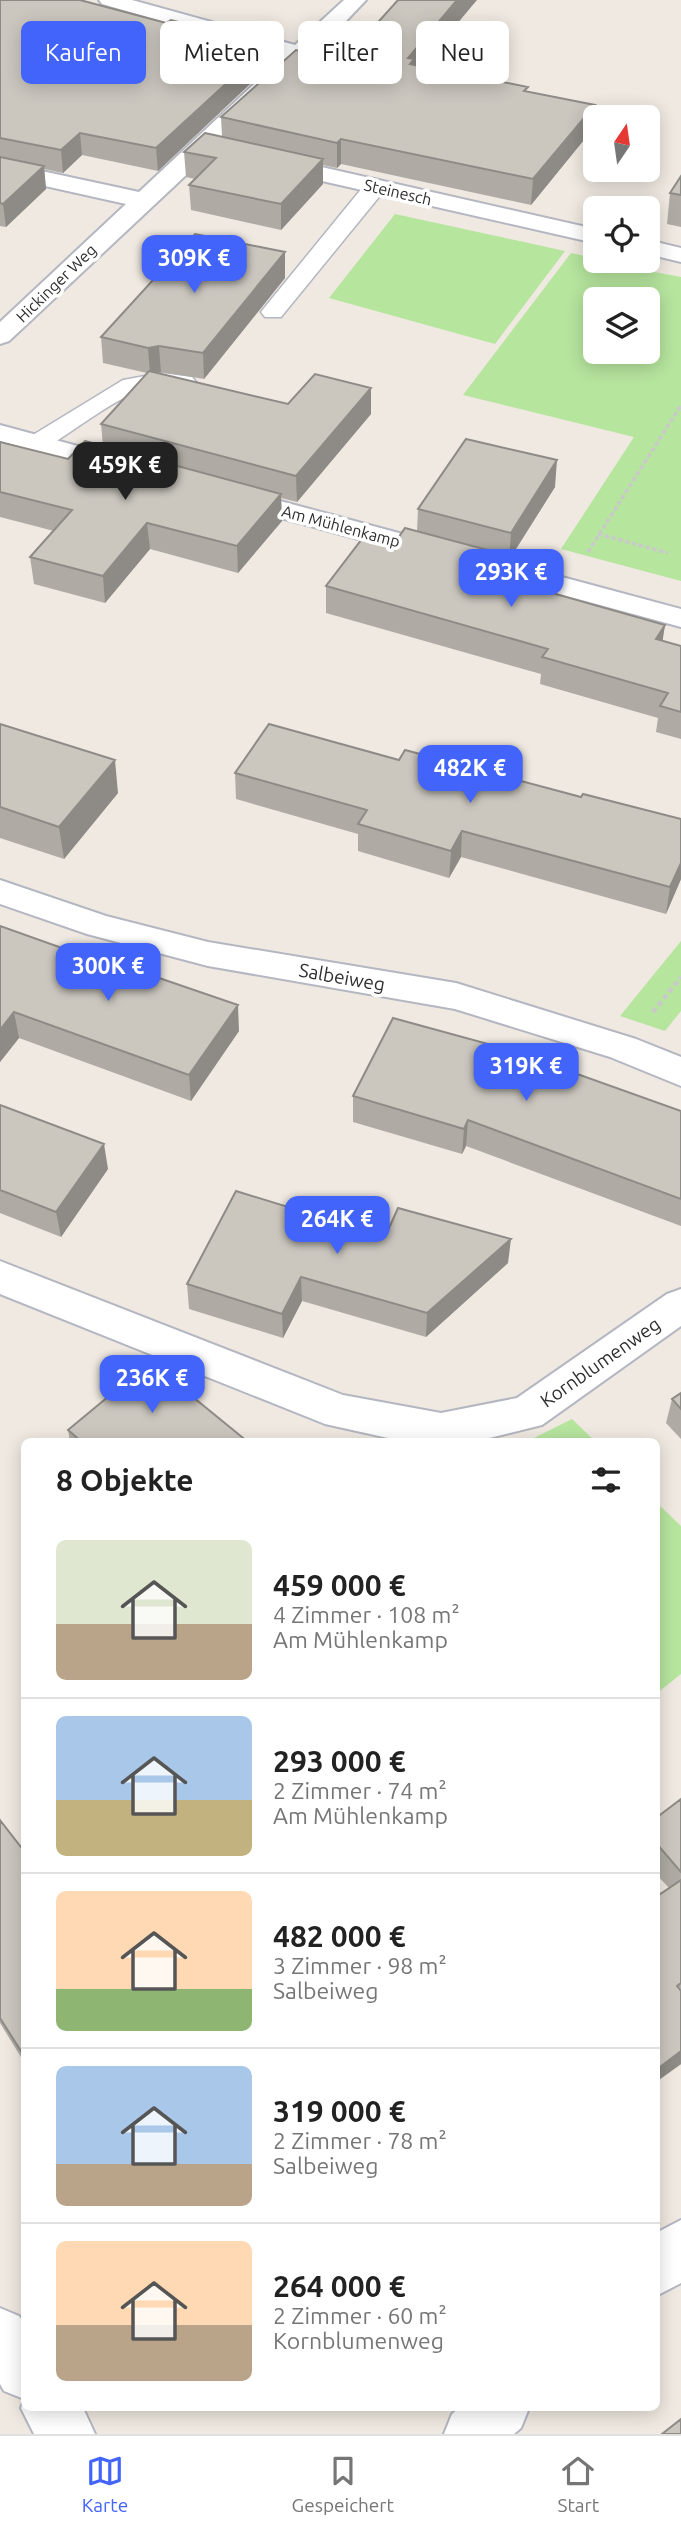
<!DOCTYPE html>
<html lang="de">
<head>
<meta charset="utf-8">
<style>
	:root { --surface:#fff; --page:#f6f6f6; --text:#222; --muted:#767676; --line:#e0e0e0; --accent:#4264fb }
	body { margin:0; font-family:Ubuntu,sans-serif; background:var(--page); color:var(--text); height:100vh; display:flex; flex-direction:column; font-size:26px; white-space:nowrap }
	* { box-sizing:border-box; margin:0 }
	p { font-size:23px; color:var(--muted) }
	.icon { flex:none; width:38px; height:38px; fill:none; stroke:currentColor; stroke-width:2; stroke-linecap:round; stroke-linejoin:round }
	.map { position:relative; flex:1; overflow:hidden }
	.details { position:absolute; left:21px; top:1438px; width:639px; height:973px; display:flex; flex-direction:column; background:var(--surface); border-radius:10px; box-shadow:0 4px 18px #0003 }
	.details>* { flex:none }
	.banner { position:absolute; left:21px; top:21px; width:640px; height:63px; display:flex; gap:14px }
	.needle { width:46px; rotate:13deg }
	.buttons { position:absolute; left:583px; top:105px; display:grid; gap:14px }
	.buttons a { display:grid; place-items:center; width:77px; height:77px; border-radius:10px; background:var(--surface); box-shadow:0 4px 18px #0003; font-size:35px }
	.price { position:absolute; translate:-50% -60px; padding:0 16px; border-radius:14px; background:var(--accent); color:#fff; font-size:23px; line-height:46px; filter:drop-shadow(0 2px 4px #0008) }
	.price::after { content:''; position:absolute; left:50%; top:42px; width:21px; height:16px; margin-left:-10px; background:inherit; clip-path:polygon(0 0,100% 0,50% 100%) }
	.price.current { background:#222; color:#fff }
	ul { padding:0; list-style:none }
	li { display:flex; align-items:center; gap:21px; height:175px; padding:0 35px }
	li+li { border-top:2px solid var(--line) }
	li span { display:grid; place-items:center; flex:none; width:196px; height:140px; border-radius:10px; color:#555 }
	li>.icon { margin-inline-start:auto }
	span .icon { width:84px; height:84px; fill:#fffc; stroke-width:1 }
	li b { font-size:30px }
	h2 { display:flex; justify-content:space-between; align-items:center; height:84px; padding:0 35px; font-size:30px }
	.chip { padding:0 24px; border-radius:10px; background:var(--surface); box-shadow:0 4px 18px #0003; font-size:24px; line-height:63px }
	.chip.current { background:var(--accent); color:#fff }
	.dock { display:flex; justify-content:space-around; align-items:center; height:98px; border-top:2px solid var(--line); background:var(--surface); font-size:19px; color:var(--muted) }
	.dock a { display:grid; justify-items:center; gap:4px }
	.dock .current { color:var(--accent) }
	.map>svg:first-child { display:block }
</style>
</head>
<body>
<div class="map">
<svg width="681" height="2434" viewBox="0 0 681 2434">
	<rect width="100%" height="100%" fill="#efe9e1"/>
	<path fill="#b6e59e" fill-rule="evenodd" d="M395 214 565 251 495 344 329 298Z
		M571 253 595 258V261L681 277V581L561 549 634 437 463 395ZM648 299V352H595V299Z
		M681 941V1011L665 1031 620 1016Z
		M572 1419 596 1442H526Z
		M656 1502 681 1526V1674L656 1694Z"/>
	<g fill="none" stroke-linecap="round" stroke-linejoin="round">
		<g stroke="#b4b7c1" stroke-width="3">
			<path id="lane" d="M375 181 383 182 386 187 383 192 281 317H265L261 312 265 307 367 182Z
				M161 373 192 377 196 382 192 387C175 391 156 385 139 391 115 399 70 433 46 448H28L25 443 28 438 123 380Z"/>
		</g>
		<g stroke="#b4b7c1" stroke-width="4">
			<path id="street" d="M99 0H132L295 45 344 0H366L310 59 9 341 0 344V322L126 204 0 176V162L139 192 284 56 102 4Z
				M273 156 595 229V243L265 168 261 163 265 158Z
				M648 240 681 248V262L648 254Z
				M0 425 133 461 137 467 133 473 123 475 0 441Z
				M232 488 681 609V627L222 502 218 496 222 490Z
				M0 880 106 916 208 942 456 983 636 1039 681 1057V1086L610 1057 455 1009 208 966 87 934 0 904Z
				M0 1261 343 1395 441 1413 517 1398 667 1294 681 1289V1326L542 1425 473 1442H406L325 1424 0 1294Z
				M681 2220V2283L656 2296V2233Z
				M0 2308 19 2316 24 2323V2399L4 2391 0 2384Z
				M24 2400V2408H83L95 2434H34L21 2408Z
				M459 2408H529L521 2428 514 2434H444L452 2414Z"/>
		</g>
		<path stroke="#c9c9c9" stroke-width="3.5" stroke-dasharray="4.5 2.5" stroke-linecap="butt" d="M598 534 668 553
			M588 552 681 405"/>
		<path stroke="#c9c9c9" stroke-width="4.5" stroke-dasharray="5 3.5" stroke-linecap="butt" d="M653 1012 681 977"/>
		<use href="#lane" fill="#fff" fill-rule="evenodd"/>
		<use href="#street" fill="#fff" fill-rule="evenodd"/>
	</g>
	<path fill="#afaba4" d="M0 0 268 67 158 171 82 155 63 173 44 169 46 189 6 227 0 226Z
		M354 49 527 92 592 130 531 205 341 164 337 168 323 165V184L281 230 191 210 189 185 195 179 186 177 184 152 222 137 221 117 330 59Z
		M681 176V227L667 224 670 193Z
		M285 278 204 379 161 372 157 373 288 404 371 388V414L297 502 281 498 282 521 238 573 150 549 105 603 34 584 30 557 54 531 0 517V442L68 459 103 446 101 424 147 373 103 363 101 337Z
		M555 487 509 560 499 557 497 578 665 625 662 641 681 646V739L656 732 658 718 540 684 541 674 326 613V586L417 531 418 509Z
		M0 724 118 793 64 859 0 838Z
		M235 773 681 879 666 914 461 857 449 878 358 851V834L236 799Z
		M0 926 239 1031 191 1101 19 1038 0 1062Z
		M353 1096 681 1111V1226L466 1146 462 1154 353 1122Z
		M0 1105 108 1169 61 1237 0 1213Z
		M385 1237 508 1263 426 1337 302 1301 283 1338 189 1309 187 1284Z
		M681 1393V1439L666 1423 672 1399Z
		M68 1430 248 1442H70Z
		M681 1799V2064L656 2082 669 1888 656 1874V1818Z
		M0 1820 24 1851V2062L0 2023Z"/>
	<path fill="#8e8b86" d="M457 0H477L414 75 408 58Z
		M268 45V67L158 171 156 148Z
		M595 105 592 130 531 205 533 179Z
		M80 133 82 155 63 173 61 150Z
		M341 139V164L337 168V143Z
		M323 159V184L281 230V204Z
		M44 166 46 189 6 227 3 204Z
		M285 252V278L204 379 203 353Z
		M159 346 161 372 150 374 148 348Z
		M371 388V414L297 502 296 476Z
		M557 460 555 487 509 560 511 533Z
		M281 494 282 521 238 573 237 546Z
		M147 523 150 549 105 603 103 576Z
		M499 553 497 579 485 574Z
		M665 625 661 651 656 639Z
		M115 760 118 793 64 859 59 827Z
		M462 831 461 857 449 878 451 851Z
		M681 863V879L666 914 670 887Z
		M238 1005 239 1031 191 1101 189 1075Z
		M14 1012 19 1038 0 1062V1030Z
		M468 1120 466 1146 462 1154 464 1129Z
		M104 1144 108 1169 61 1237 56 1212Z
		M511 1239 508 1263 426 1337 427 1313Z
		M301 1277 302 1301 283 1338 282 1314Z
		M681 2051V2064L656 2082V2070Z"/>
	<path fill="#cbc7bf" stroke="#8e8b86" stroke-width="2" d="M0 0H80L166 23 171 20 268 45 156 148 80 133 61 150 0 138Z
		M398 0H457L408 58 414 59 410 64 528 87 524 91 595 105 533 179 341 139 337 143 221 117 296 50 330 59 341 47 354 49Z
		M205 133 323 159 281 204 189 185 216 158 184 152Z
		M0 157 44 166 3 204 0 203Z
		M681 176V195L670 193Z
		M195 234 285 252 203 353 159 346 148 348 101 337Z
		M149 371 288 404 315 374 371 388 296 476 101 424Z
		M466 439 557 460 511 533 418 509Z
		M85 441 281 494 237 546 147 523 103 576 30 557 72 510 0 492V442L68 459Z
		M405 528 499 553 485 574 665 625 656 639 681 646V712L660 706 668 693 542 657 548 649 326 586 362 539 392 547Z
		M0 724 115 760 59 827 0 807Z
		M269 724 399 760 405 750 581 797 583 794 681 819V863L670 887 462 831 451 851 358 824 367 810 235 773Z
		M0 926 121 969 124 966 238 1005 189 1075 14 1012 0 1030Z
		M393 1018 510 1050 681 1111V1199L468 1120 464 1129 353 1096Z
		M0 1105 104 1144 56 1212 0 1190Z
		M236 1191 385 1237 398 1208 511 1239 427 1313 301 1277 282 1314 187 1284Z
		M150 1362 248 1442H82L68 1430Z
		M681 1393V1409L672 1399Z
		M681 1799V1872L656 1843V1818Z
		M0 1820 24 1851V2056L0 2018Z
		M681 1880V1983L677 1986 681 1991V2051L656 2070V1897Z
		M681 2419V2434H662Z"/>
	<g text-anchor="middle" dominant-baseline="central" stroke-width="7" stroke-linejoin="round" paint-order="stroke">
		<g font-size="16" fill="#2e2e2e" stroke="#fff">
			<text transform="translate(398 192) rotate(13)">Steinesch</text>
			<text transform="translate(56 283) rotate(-44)">Hickinger Weg</text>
			<text transform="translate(341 526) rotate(15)">Am Mühlenkamp</text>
		</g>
		<g font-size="19" fill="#2e2e2e" stroke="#fff">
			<text transform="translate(342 977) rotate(10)">Salbeiweg</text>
			<text transform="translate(600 1362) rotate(-35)">Kornblumenweg</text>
		</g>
	</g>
</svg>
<div class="buttons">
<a><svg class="needle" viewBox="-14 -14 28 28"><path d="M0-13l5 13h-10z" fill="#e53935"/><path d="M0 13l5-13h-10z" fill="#767676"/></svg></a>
<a><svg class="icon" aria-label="locate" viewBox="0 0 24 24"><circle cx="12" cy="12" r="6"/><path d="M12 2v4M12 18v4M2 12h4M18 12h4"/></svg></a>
<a><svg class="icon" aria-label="layers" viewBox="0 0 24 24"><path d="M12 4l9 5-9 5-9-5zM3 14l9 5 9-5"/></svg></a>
</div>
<b class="price" style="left:194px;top:295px">309K €</b>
<b class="price current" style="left:125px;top:502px">459K €</b>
<b class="price" style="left:511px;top:609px">293K €</b>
<b class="price" style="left:470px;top:805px">482K €</b>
<b class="price" style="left:108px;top:1003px">300K €</b>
<b class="price" style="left:526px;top:1103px">319K €</b>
<b class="price" style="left:337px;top:1256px">264K €</b>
<b class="price" style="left:152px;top:1415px">236K €</b>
<div class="banner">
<a class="chip current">Kaufen</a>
<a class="chip">Mieten</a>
<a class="chip">Filter</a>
<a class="chip">Neu</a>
</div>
<section class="details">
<h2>8 Objekte<svg class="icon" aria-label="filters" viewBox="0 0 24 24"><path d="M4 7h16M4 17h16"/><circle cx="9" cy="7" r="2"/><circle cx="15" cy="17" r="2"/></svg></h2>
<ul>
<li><span style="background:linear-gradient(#dfe7d0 60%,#b9a48a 0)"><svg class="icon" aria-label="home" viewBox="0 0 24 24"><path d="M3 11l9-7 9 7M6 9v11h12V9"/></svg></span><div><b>459 000 €</b><p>4 Zimmer · 108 m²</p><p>Am Mühlenkamp</p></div></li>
<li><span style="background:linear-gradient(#a9c7e8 60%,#c2b280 0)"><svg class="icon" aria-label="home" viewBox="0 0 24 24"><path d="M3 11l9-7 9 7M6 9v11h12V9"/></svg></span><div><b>293 000 €</b><p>2 Zimmer · 74 m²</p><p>Am Mühlenkamp</p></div></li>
<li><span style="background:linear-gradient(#ffd9b3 70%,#8fb573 0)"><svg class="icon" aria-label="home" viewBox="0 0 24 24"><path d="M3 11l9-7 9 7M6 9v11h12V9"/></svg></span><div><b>482 000 €</b><p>3 Zimmer · 98 m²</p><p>Salbeiweg</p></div></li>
<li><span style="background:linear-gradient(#a9c7e8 70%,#b9a48a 0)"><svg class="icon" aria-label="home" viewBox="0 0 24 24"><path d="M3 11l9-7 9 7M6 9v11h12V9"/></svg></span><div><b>319 000 €</b><p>2 Zimmer · 78 m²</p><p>Salbeiweg</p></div></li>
<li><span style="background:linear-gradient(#ffd9b3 60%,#b9a48a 0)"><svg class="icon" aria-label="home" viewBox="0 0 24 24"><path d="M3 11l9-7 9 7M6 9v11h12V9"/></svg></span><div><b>264 000 €</b><p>2 Zimmer · 60 m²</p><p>Kornblumenweg</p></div></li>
</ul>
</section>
</div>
<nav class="dock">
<a class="current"><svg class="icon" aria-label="map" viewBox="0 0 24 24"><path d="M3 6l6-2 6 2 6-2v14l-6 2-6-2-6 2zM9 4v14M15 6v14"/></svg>Karte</a>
<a><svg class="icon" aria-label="saved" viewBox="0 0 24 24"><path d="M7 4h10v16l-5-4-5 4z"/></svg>Gespeichert</a>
<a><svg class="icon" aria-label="home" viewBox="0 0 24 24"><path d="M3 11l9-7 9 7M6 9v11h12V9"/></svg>Start</a>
</nav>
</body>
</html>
